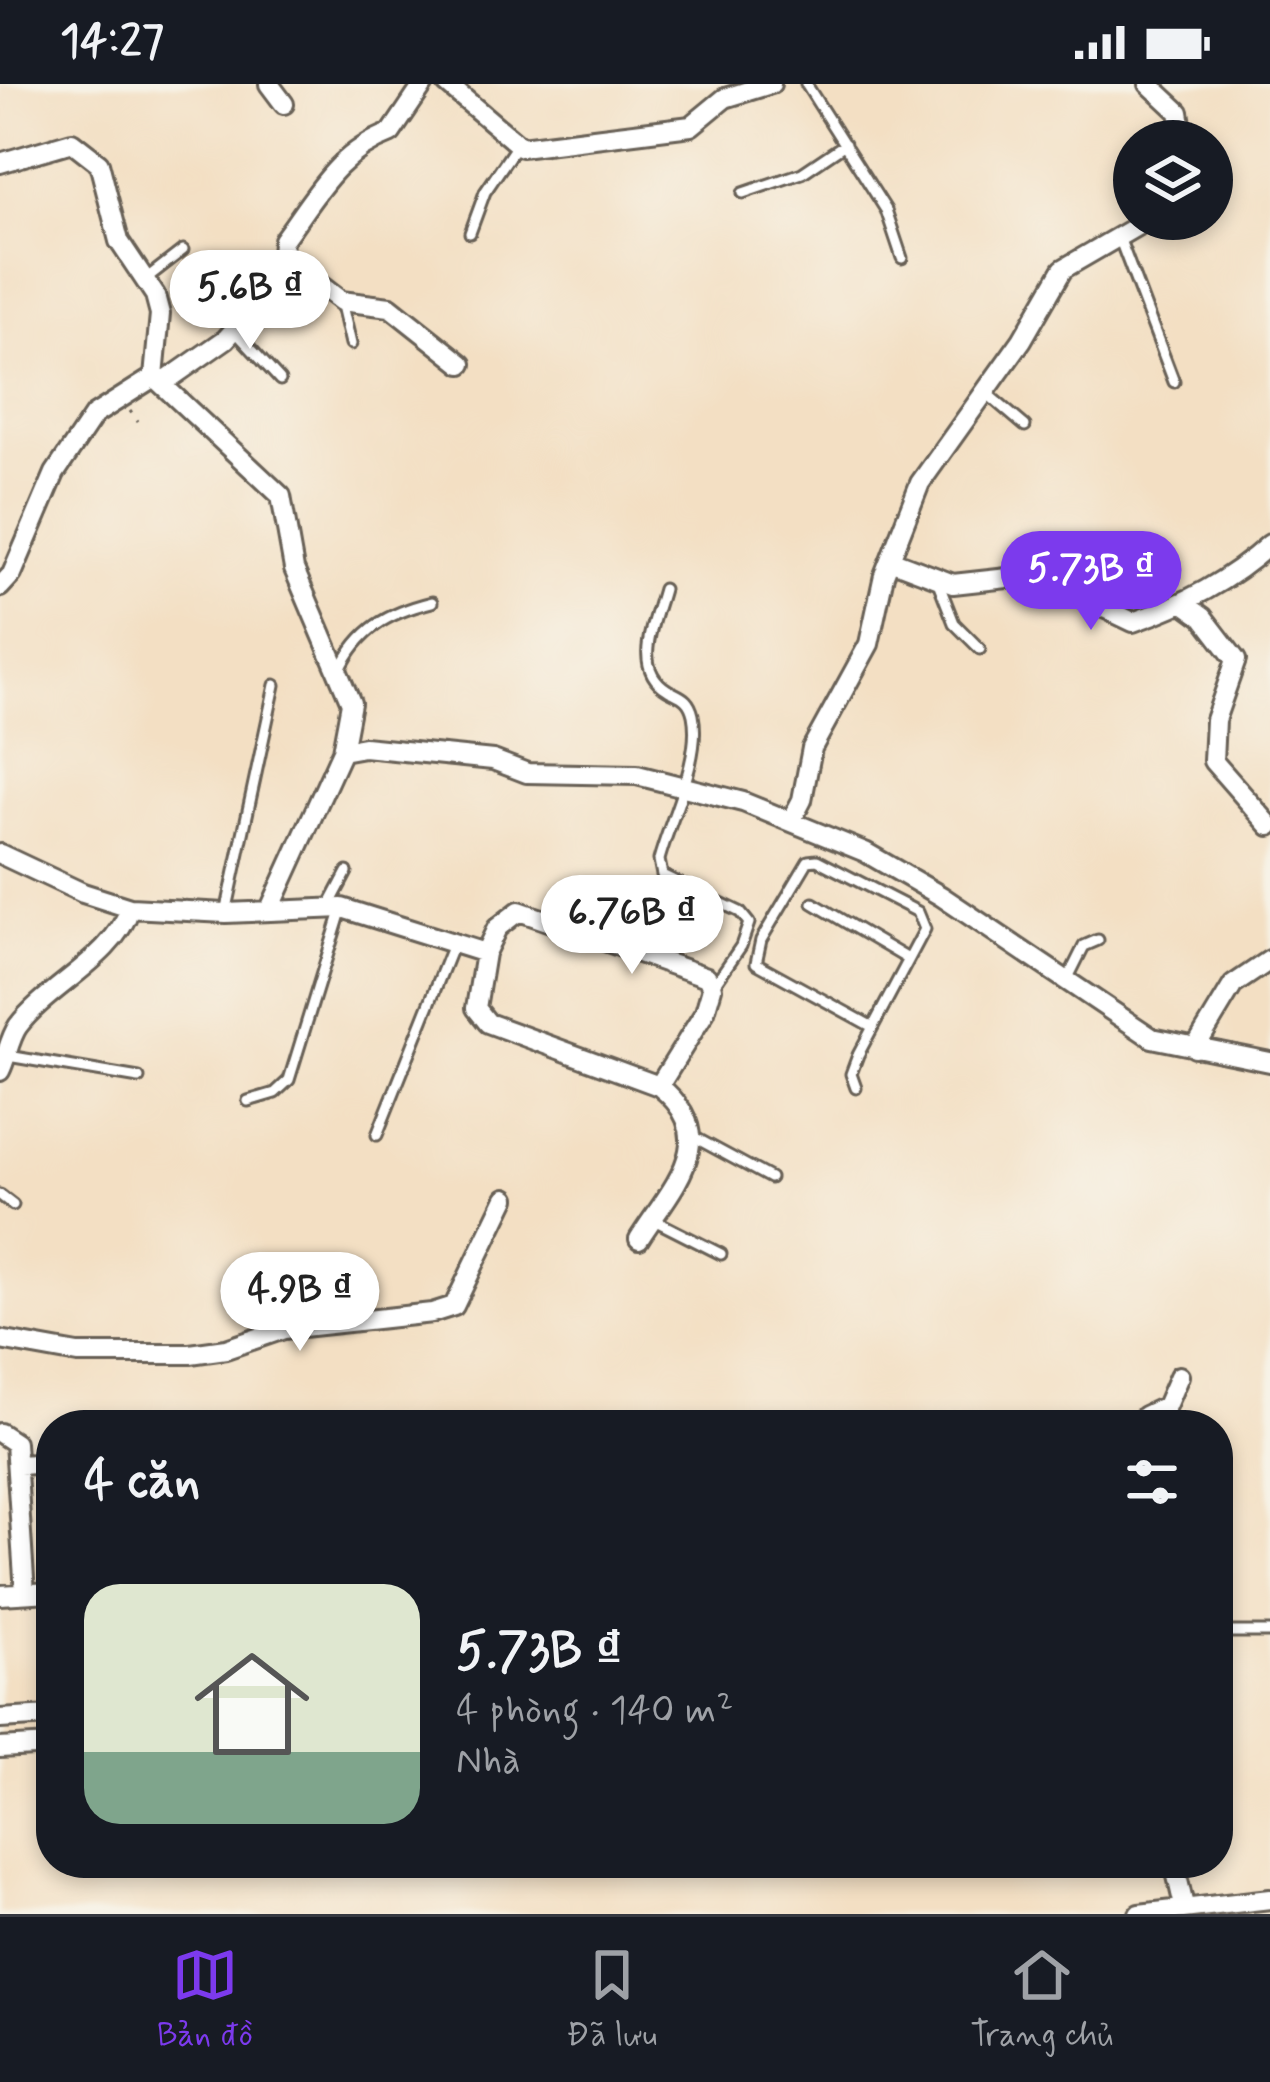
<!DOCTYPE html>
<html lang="vi">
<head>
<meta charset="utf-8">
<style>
	:root { --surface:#171b24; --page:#242831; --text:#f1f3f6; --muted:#9ea1a6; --line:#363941; --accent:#7c3aed }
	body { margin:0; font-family:Mynerve,sans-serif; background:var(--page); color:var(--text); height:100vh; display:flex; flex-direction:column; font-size:45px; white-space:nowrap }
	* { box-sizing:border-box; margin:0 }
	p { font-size:39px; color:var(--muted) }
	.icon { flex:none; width:66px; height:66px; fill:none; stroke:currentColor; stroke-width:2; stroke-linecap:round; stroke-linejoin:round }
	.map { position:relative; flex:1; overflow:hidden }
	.side { position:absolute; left:36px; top:1326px; width:1197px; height:468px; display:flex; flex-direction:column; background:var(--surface); border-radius:48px; box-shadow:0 6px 18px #0003 }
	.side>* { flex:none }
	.buttons { position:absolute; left:1113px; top:36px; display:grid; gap:24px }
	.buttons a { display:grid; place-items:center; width:120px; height:120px; border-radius:50%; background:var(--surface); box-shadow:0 6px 18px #0003; font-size:60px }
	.price { position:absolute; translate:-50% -102px; padding:0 27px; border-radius:42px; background:#fff; color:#222; font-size:39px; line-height:78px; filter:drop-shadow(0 3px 6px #0008) }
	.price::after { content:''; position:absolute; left:50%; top:72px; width:36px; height:27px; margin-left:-18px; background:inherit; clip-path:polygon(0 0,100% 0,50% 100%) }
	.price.on { background:var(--accent); color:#fff }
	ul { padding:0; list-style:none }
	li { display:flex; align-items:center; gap:36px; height:300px; padding:0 48px }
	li+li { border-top:3px solid var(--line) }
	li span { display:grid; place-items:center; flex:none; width:336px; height:240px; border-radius:36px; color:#555 }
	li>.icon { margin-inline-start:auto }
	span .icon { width:144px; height:144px; fill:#fffc; stroke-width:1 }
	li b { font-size:51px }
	h2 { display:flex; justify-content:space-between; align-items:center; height:144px; padding:0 48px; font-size:51px }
	.status { display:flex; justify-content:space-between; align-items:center; height:84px; padding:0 60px; background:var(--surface); direction:ltr }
	.status svg { height:33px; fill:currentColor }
	.menu { display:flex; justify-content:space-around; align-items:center; height:168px; border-top:3px solid var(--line); background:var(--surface); font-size:33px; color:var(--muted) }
	.menu a { display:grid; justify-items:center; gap:6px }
	.menu .on { color:var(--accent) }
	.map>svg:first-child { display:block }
</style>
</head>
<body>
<div class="status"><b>14:27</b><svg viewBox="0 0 49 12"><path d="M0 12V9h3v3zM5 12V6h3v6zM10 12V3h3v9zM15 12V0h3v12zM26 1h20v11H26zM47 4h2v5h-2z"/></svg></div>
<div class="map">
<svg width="1270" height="1830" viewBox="0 0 1270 1830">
	<rect width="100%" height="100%" fill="#f7f3e8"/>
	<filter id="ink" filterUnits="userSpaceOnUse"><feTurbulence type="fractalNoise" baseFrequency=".00833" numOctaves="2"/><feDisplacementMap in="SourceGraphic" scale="24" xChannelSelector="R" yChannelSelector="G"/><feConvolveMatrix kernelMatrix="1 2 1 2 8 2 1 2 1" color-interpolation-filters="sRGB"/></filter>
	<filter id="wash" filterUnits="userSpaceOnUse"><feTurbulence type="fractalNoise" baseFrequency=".004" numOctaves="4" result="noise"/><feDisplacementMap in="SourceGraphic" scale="48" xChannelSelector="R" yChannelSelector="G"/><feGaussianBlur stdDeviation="2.7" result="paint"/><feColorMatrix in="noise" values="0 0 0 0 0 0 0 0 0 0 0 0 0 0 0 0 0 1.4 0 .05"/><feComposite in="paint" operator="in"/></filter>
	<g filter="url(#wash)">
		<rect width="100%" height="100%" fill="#f3dfc3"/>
	</g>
	<g filter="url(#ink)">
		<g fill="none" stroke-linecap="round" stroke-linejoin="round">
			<g stroke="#676056" stroke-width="15">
				<path id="service" d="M806 0 886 126 902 174
					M743 109 802 89 845 60
					M470 149 485 108 517 61
					M1120 156 1174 298
					M143 197 183 166
					M341 217 351 260
					M234 246 280 296
					M985 308 1025 342
					M938 498 954 539 980 565
					M663 505C654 539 631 584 668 606 681 613 689 614 693 631 702 674 670 734 659 776L662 791 740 828 749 839 741 862 712 904
					M340 586C359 545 388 529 432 518
					M813 819 908 875
					M328 824 347 788
					M226 829 275 601
					M1068 894 1084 862 1098 856
					M8 972 139 994
					M856 1004 851 990 858 971 925 845 918 828 817 776 808 777 761 856 756 879 871 942
					M248 1017 275 1009 289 996 342 824
					M377 1051 454 858
					M692 1052 770 1094
					M0 1111 13 1121
					M652 1135 721 1170
					M1218 1548H1270"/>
			</g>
			<g stroke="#676056" stroke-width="24">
				<path id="minor" d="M269 0 284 20
					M424 0 391 49C337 69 317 110 283 156L282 172 341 217 390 223 462 280
					M447 0 521 63 691 42 725 14 771 0
					M1149 0 1179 28 1184 57
					M0 79 72 58 99 79 119 157 155 211 160 230 154 293 94 331 55 389 12 490 0 503
					M154 293 281 412 294 485 351 619 342 667 270 825
					M163 299 226 255 290 183
					M890 476 953 500 1035 491 1133 538C1185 520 1229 497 1270 460
					M1185 520 1203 533 1236 576 1215 636 1213 677 1270 742
					M342 667 364 663 493 676 527 689 637 691 743 718 865 768 941 812 1152 954 1270 978
					M791 737 802 716 812 664 869 560 884 491 920 399 1022 256 1063 185 1149 135
					M0 770 83 809 130 824 226 829 342 824 485 869 476 924 488 939 659 1002C724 1054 672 1103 639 1155
					M485 869 497 844 519 827 707 893 712 904 705 928 659 1002
					M1195 964 1233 901 1270 876
					M0 987C7 973 9 955 18 942 49 901 115 873 130 824
					M0 1256 78 1270H190L226 1265 284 1245 432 1229 454 1222 506 1114
					M1142 1341 1145 1332 1166 1322 1179 1292
					M0 1349 15 1359 25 1509
					M19 1381 51 1379
					M0 1511 51 1508
					M0 1635 51 1632
					M0 1664 51 1661
					M1174 1779 1184 1822
					M1139 1830 1270 1815"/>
			</g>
			<path stroke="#676056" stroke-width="3" stroke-dasharray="3 9" stroke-linecap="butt" d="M130 327 138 338"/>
			<use href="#service" stroke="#fff" stroke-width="9"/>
			<use href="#minor" stroke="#fff" stroke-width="18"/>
		</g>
	</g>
</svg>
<div class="buttons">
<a><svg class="icon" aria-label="layers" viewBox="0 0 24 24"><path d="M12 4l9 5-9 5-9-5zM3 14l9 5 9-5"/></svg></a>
</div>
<b class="price" style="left:250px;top:268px">5.6B ₫</b>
<b class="price on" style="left:1091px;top:549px">5.73B ₫</b>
<b class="price" style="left:632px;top:893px">6.76B ₫</b>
<b class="price" style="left:300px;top:1270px">4.9B ₫</b>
<section class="side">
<h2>4 căn<svg class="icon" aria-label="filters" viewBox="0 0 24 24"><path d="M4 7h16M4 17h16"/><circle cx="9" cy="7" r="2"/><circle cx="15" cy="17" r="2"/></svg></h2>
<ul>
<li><span style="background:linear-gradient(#dfe7d0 70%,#7fa58c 0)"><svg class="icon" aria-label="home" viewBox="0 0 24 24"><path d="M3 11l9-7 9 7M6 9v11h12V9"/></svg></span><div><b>5.73B ₫</b><p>4 phòng · 140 m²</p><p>Nhà</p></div></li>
</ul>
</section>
</div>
<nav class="menu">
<a class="on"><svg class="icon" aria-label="map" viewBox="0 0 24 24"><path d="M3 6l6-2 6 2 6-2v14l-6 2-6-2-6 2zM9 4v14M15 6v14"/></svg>Bản đồ</a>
<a><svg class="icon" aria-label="saved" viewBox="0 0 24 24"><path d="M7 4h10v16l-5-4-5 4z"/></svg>Đã lưu</a>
<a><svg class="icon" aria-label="home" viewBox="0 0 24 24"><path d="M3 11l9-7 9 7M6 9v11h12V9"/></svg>Trang chủ</a>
</nav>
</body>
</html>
